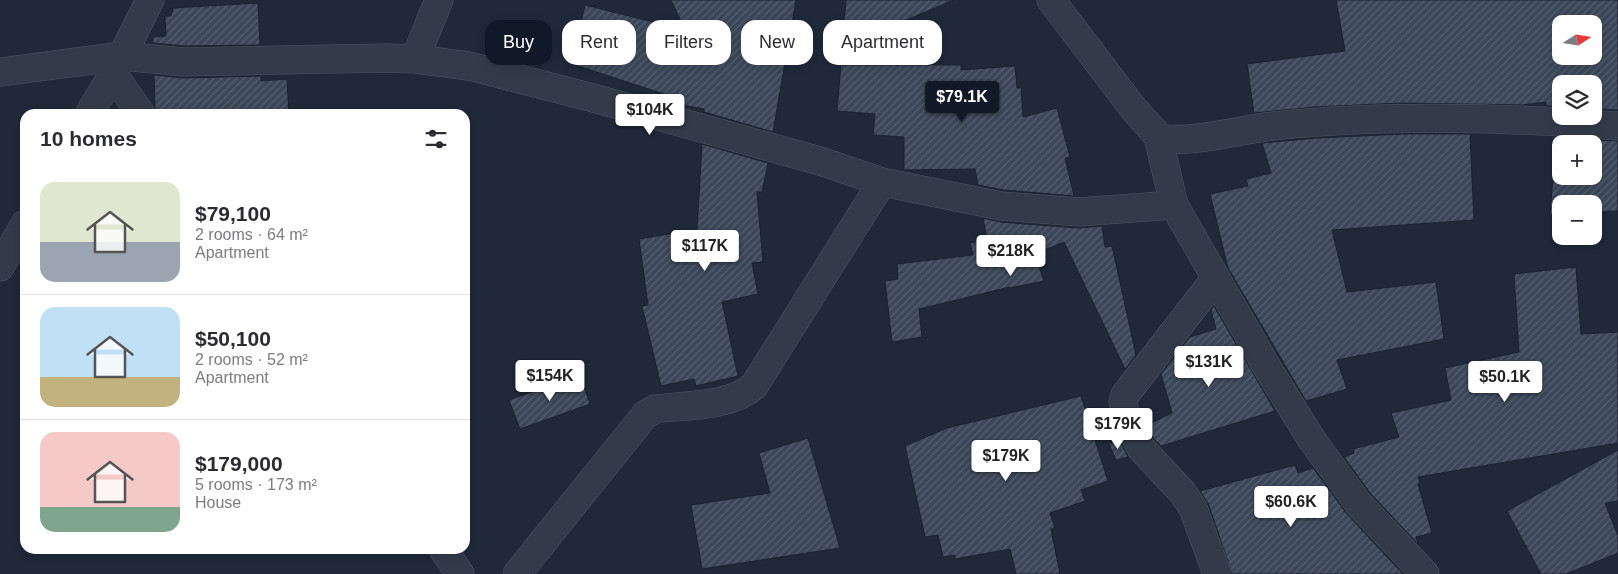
<!DOCTYPE html>
<html lang="en">
<head>
<meta charset="utf-8">
<style>
	:root { --surface:#fff; --page:#f2f2f3; --text:#2b2b33; --muted:#7c7c81; --line:#e1e1e2; --accent:#111827 }
	body { margin:0; font-family:Helvetica,sans-serif; background:var(--page); color:var(--text); height:100vh; display:flex; flex-direction:column; font-size:19px; white-space:nowrap }
	* { box-sizing:border-box; margin:0 }
	p { font-size:16px; color:var(--muted) }
	.icon { flex:none; width:28px; height:28px; fill:none; stroke:currentColor; stroke-width:2; stroke-linecap:round; stroke-linejoin:round }
	.map { position:relative; flex:1; overflow:hidden }
	.details { position:absolute; left:20px; top:109px; width:450px; height:445px; display:flex; flex-direction:column; background:var(--surface); border-radius:15px; box-shadow:0 2px 8px #0003 }
	.details>* { flex:none }
	.guide { position:absolute; left:485px; top:20px; width:475px; height:45px; display:flex; gap:10px }
	.needle { width:32px; rotate:78deg }
	.tools { position:absolute; left:1552px; top:15px; display:grid; gap:10px }
	.tools a { display:grid; place-items:center; width:50px; height:50px; border-radius:10px; background:var(--surface); box-shadow:0 2px 8px #0003; font-size:25px }
	.price { position:absolute; translate:-50% -42px; padding:0 11px; border-radius:5px; background:#fff; color:#222; font-size:16px; line-height:32px; filter:drop-shadow(0 1px 2px #0008) }
	.price::after { content:''; position:absolute; left:50%; top:30px; width:15px; height:11px; margin-left:-8px; background:inherit; clip-path:polygon(0 0,100% 0,50% 100%) }
	.price.on { background:var(--accent); color:#fff }
	ul { padding:0; list-style:none }
	li { display:flex; align-items:center; gap:15px; height:125px; padding:0 20px }
	li+li { border-top:1px solid var(--line) }
	li span { display:grid; place-items:center; flex:none; width:140px; height:100px; border-radius:15px; color:#555 }
	li>.icon { margin-inline-start:auto }
	span .icon { width:60px; height:60px; fill:#fffc; stroke-width:1 }
	li b { font-size:21px }
	h2 { display:flex; justify-content:space-between; align-items:center; height:60px; padding:0 20px; font-size:21px }
	.pill { padding:0 18px; border-radius:15px; background:var(--surface); box-shadow:0 2px 8px #0003; font-size:18px; line-height:45px }
	.pill.on { background:var(--accent); color:#fff }
	.map>svg:first-child { display:block }
</style>
</head>
<body>
<div class="map">
<svg width="1618" height="574" viewBox="0 0 1618 574">
	<defs>
		<pattern id="building-hatch" width="6" height="6" patternUnits="userSpaceOnUse" patternTransform="scale(1.25)"><rect width="6" height="6" fill="#3b4759"/><path d="M-1 1l2-2M0 6l6-6M5 7l2-2" fill="none" stroke="#555f6f"/></pattern>
	</defs>
	<rect width="100%" height="100%" fill="#1f293a"/>
	<path fill="url(#building-hatch)" stroke="#1a2230" fill-rule="evenodd" d="M671 0H796L773 132 704 112V109L666 102 667 95 572 64 585 5 685 30Z
		M846 0H954L842 47Z
		M1336 0H1618V110L1594 109V84H1561V107L1546 106V102L1522 105 1402 103 1315 107 1254 113 1247 64 1345 51ZM1561 24H1594V56H1561Z
		M258 3 260 45 184 46 153 43V37L166 36 165 16H171L173 8Z
		M841 65H961V70L1015 66 1017 88 1021 87 1023 117 1057 108 1070 157 1065 158 1074 196 1003 190 978 185 975 169 904 170V137L873 135 875 114 837 111Z
		M154 75 183 78 261 76V81L287 79 289 114H156L155 107Z
		M1403 134H1470L1474 220 1332 230 1347 292 1436 282 1444 339 1337 360 1347 389 1306 401 1228 268 1210 194 1248 186 1246 179 1271 173 1262 143 1317 138Z
		M1556 138 1618 141V211L1594 212V204H1561V215H1550ZM1561 144H1594V176H1561Z
		M702 144 768 163 762 192H757L763 262 752 263 758 294 722 302 738 376 696 386 694 379 661 386 642 306 648 305 639 239 697 229Z
		M983 218 1000 222 1078 228 1102 226 1105 247 1112 246 1136 355 1125 369 1064 242 1035 254 1044 281 1010 288V287L919 309 922 337 892 342 885 281 898 279 897 264 973 255 970 243 987 239Z
		M1576 267 1581 334 1618 332V443L1418 477 1420 483 1418 484 1432 533 1416 537 1418 544 1370 493 1344 457 1354 453 1353 449 1399 437 1391 413 1451 400 1445 368 1519 352 1514 274Z
		M1214 306 1275 411 1161 446 1154 439 1147 425 1172 413 1161 374 1190 337 1216 329 1211 310Z
		M580 375 590 404 520 429 509 400Z
		M1081 396 1108 481 1081 490 1085 501 1050 513 1055 528 1051 529 1060 574H1016L1010 549 955 559V555L943 557 938 535 925 537 905 446 947 428Z
		M808 438 840 548 702 569 691 505 770 493 759 453Z
		M1119 439 1128 457 1116 460 1109 444Z
		M1618 450V501L1605 503 1618 536V553L1566 574H1541L1507 511Z
		M1295 465 1298 473 1313 468 1347 514 1403 574H1232L1208 503 1200 491Z"/>
	<g fill="none" stroke-linecap="round" stroke-linejoin="round">
		<g stroke="#4d5664" stroke-width="29">
			<path id="minor" d="M1051 0 1133 108 1158 136C1179 147 1247 128 1273 126 1388 114 1503 117 1618 126
				M415 59 439 0
				M0 72 122 56 183 62 386 58 415 59 469 66 597 99 820 161 882 182 1001 206 1079 212 1174 205
				M113 74 141 114
				M89 114 113 74 150 0
				M1158 136 1174 205 1268 369 1312 440 1358 503 1425 574
				M0 267 25 224
				M1216 278 1125 395 1123 402 1125 413 1132 431 1141 448 1182 492 1193 508 1217 574
				M443 549 460 574
				M517 574 645 415 655 409C686 405 730 407 754 386L882 182"/>
		</g>
		<use href="#minor" stroke="#333b4a" stroke-width="28"/>
	</g>
</svg>
<div class="tools">
<a><svg class="needle" viewBox="-14 -14 28 28"><path d="M0-13l5 13h-10z" fill="#e53935"/><path d="M0 13l5-13h-10z" fill="#7c7c81"/></svg></a>
<a><svg class="icon" aria-label="layers" viewBox="0 0 24 24"><path d="M12 4l9 5-9 5-9-5zM3 14l9 5 9-5"/></svg></a>
<a>+</a>
<a>−</a>
</div>
<b class="price on" style="left:962px;top:123px">$79.1K</b>
<b class="price" style="left:650px;top:136px">$104K</b>
<b class="price" style="left:705px;top:272px">$117K</b>
<b class="price" style="left:1011px;top:277px">$218K</b>
<b class="price" style="left:1209px;top:388px">$131K</b>
<b class="price" style="left:550px;top:402px">$154K</b>
<b class="price" style="left:1505px;top:403px">$50.1K</b>
<b class="price" style="left:1118px;top:450px">$179K</b>
<b class="price" style="left:1006px;top:482px">$179K</b>
<b class="price" style="left:1291px;top:528px">$60.6K</b>
<div class="guide">
<a class="pill on">Buy</a>
<a class="pill">Rent</a>
<a class="pill">Filters</a>
<a class="pill">New</a>
<a class="pill">Apartment</a>
</div>
<section class="details">
<h2>10 homes<svg class="icon" aria-label="filters" viewBox="0 0 24 24"><path d="M4 7h16M4 17h16"/><circle cx="9" cy="7" r="2"/><circle cx="15" cy="17" r="2"/></svg></h2>
<ul>
<li><span style="background:linear-gradient(#dfe7d0 60%,#9aa5b1 0)"><svg class="icon" aria-label="home" viewBox="0 0 24 24"><path d="M3 11l9-7 9 7M6 9v11h12V9"/></svg></span><div><b>$79,100</b><p>2 rooms · 64 m²</p><p>Apartment</p></div></li>
<li><span style="background:linear-gradient(#bfe0f5 70%,#c2b280 0)"><svg class="icon" aria-label="home" viewBox="0 0 24 24"><path d="M3 11l9-7 9 7M6 9v11h12V9"/></svg></span><div><b>$50,100</b><p>2 rooms · 52 m²</p><p>Apartment</p></div></li>
<li><span style="background:linear-gradient(#f6c9c9 75%,#7fa58c 0)"><svg class="icon" aria-label="home" viewBox="0 0 24 24"><path d="M3 11l9-7 9 7M6 9v11h12V9"/></svg></span><div><b>$179,000</b><p>5 rooms · 173 m²</p><p>House</p></div></li>
</ul>
</section>
</div>
</body>
</html>
